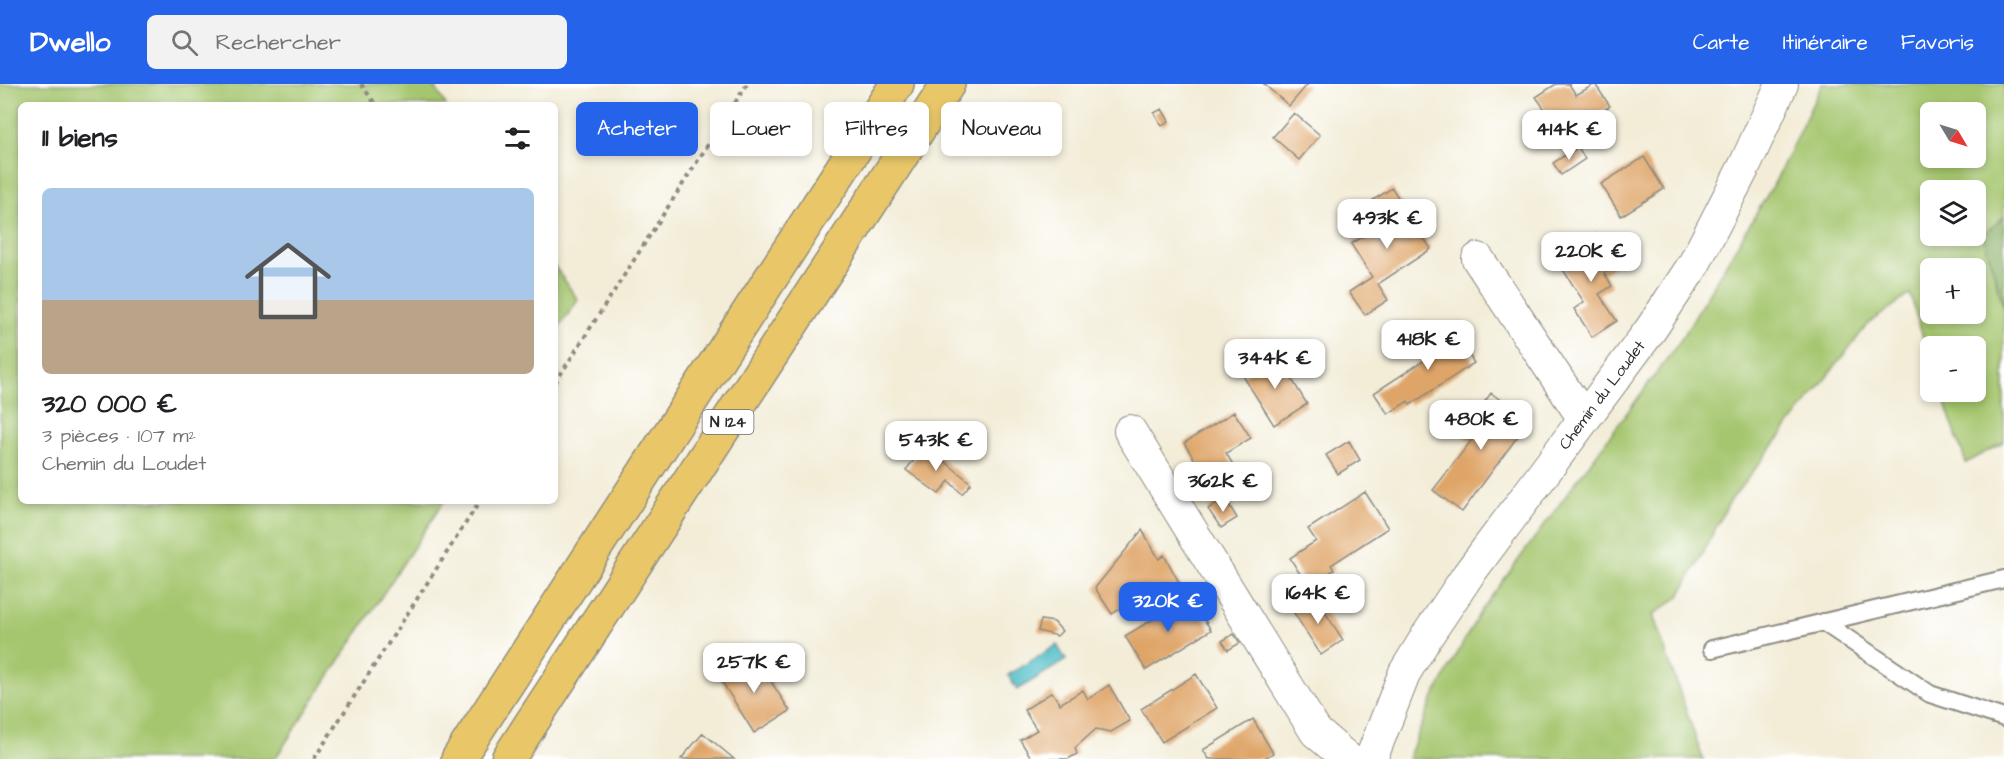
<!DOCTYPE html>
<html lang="fr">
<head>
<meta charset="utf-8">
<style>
	:root { --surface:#fff; --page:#f2f2f2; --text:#202124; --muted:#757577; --line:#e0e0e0; --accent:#2563eb }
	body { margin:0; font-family:"Architects Daughter",sans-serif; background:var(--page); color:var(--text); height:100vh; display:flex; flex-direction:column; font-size:22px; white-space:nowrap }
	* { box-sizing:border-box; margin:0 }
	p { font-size:20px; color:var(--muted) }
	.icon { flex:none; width:33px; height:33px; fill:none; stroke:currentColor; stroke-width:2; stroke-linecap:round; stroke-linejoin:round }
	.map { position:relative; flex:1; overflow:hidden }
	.side { position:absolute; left:18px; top:18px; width:540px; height:402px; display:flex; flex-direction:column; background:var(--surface); border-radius:9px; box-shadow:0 3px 9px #0003 }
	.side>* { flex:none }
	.top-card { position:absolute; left:576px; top:18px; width:570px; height:54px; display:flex; gap:12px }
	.needle { width:39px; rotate:128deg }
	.buttons { position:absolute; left:1920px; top:18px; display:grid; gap:12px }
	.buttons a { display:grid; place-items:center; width:66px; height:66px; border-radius:9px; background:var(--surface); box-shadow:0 3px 9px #0003; font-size:30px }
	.price { position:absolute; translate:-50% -51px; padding:0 14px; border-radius:12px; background:#fff; color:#222; font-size:20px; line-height:39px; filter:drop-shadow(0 2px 3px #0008) }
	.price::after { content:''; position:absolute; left:50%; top:36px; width:18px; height:14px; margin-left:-9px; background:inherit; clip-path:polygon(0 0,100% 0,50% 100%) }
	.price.selected { background:var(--accent); color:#fff }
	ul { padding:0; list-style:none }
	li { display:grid; align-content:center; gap:12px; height:318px; padding:0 24px }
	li+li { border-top:2px solid var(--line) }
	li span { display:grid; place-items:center; height:186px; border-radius:9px; color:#555 }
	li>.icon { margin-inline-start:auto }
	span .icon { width:108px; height:108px; fill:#fffc; stroke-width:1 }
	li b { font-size:26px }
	h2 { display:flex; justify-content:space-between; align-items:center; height:72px; padding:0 24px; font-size:26px }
	.pill { padding:0 21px; border-radius:9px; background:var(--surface); box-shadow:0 3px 9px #0003; font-size:21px; line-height:54px }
	.pill.selected { background:var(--accent); color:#fff }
	header { display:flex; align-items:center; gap:36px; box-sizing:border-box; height:84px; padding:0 30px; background:var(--accent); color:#fff }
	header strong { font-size:28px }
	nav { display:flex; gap:33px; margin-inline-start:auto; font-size:21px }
	.search { width:420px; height:54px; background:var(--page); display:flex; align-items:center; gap:15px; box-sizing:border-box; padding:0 21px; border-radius:9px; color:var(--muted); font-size:22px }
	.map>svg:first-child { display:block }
</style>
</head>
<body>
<header>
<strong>Dwello</strong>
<div class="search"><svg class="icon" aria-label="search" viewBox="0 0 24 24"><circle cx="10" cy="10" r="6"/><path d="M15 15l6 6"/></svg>Rechercher</div>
<nav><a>Carte</a><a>Itinéraire</a><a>Favoris</a></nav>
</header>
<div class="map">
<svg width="2004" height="675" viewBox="0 0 2004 675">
	<rect width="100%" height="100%" fill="#fff"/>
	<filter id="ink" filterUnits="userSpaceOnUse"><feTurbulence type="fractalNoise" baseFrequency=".0167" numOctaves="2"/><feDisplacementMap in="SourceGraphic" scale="12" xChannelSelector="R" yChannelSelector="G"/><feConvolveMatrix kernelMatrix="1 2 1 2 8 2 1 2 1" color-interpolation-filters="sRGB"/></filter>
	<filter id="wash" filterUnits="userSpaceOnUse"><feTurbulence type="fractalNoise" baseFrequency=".008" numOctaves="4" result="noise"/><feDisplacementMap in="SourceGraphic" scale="24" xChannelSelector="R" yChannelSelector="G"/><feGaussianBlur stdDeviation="1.35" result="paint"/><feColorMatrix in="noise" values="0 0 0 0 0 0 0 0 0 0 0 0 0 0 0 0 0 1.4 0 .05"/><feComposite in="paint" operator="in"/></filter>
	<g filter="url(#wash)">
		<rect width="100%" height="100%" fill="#f3edd8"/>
		<path fill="#a5c66e" stroke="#68784c" stroke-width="1.5" fill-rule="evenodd" d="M0 0H433L446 21H21V417H444L275 675H0Z
			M1822 0H2004V133L1983 151 2004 224V358L1966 379 1941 308H1976V262H1930V277L1910 210 1868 240 1730 417 1680 512 1653 531 1703 675H1408L1431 618 1480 528 1680 257 1775 98ZM1930 28H1976V74H1930ZM1930 106H1976V152H1930ZM1930 184H1976V230H1930Z
			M555 183 578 216 555 249Z"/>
		<path fill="#84ab61" stroke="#586b46" stroke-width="1.5" d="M2004 133V224L1983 151Z"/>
		<path fill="#50bdc8" stroke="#3e747a" stroke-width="1.5" d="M1057 561 1066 576 1017 606 1008 591Z"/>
		<g id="blocks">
			<path fill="#dfa567" d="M1264 0H1308L1289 22Z
				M1556 0H1569L1576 11 1595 0 1610 22 1599 29 1607 42 1592 52 1587 46 1565 61 1552 41 1558 37 1552 27 1548 30 1536 13Z
				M1162 25 1169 37 1162 42 1154 29Z
				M1294 29 1320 51 1299 76 1273 53Z
				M1578 63 1585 75 1561 91 1553 79Z
				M1644 73 1664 105 1621 132 1601 100Z
				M1392 104 1431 165 1378 200 1388 216 1365 231 1349 208 1372 193 1351 160 1387 137 1373 116Z
				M1596 150 1616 181 1604 189 1612 202 1599 210 1617 237 1592 253 1574 225 1584 218 1558 178Z
				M1449 239 1474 279 1410 321 1408 317 1388 330 1374 309 1434 270 1424 255Z
				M1277 271 1307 320 1274 341 1243 292Z
				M1491 309 1529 337 1462 428 1433 406 1471 357 1461 350Z
				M1234 328 1251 354 1226 369 1235 384 1210 400 1184 359Z
				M1349 357 1360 376 1338 390 1326 371Z
				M925 361 971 399 962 410 949 397 939 410 906 386Z
				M1365 408 1388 444 1331 481 1334 486 1308 503 1290 474 1316 457 1308 445Z
				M1225 414 1237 434 1221 444 1208 425Z
				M1142 446 1159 475 1164 471 1181 502 1150 522 1142 510 1112 530 1095 504Z
				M1314 511 1343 556 1321 571 1292 526Z
				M1190 513 1211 546 1146 586 1125 552Z
				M1041 536 1054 538 1062 547 1057 552 1038 547Z
				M1234 550 1240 559 1228 566 1222 557Z
				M754 571 790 627 754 649 719 593Z
				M1196 590 1217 624 1162 658 1141 625Z
				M1109 601 1130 637 1111 648 1096 645 1075 664 1077 670 1068 675H1032L1020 656 1037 646 1024 626 1052 608 1060 620 1083 606 1088 615Z
				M1253 635 1273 669 1263 675H1209L1203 666Z
				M703 649 734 675H681Z"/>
		</g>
	</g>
	<g filter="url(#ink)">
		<use href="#blocks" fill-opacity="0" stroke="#8f8c82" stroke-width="1.5"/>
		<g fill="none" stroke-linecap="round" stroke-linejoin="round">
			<g stroke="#8f8c82" stroke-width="20">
				<path id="lane" d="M1823 538 1930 610 2004 634
					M1712 565 2004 495"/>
			</g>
			<g stroke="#8f8c82" stroke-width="34">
				<path id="street" d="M1478 175 1584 335
					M1130 347 1316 648 1348 675
					M1371 675 1405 588 1427 552 1468 491 1651 245 1694 180 1746 79 1782 0"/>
			</g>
			<g stroke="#8f8c82" stroke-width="36">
				<path id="highway" d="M458 675 897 0
					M508 675 948 0"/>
			</g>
			<path stroke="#8f8c82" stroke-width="4" stroke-dasharray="4.5 4.5" stroke-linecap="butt" d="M361 0 376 21
				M555 299 747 0
				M314 675 480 417"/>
			<use href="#lane" stroke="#fff" stroke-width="16"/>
			<use href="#street" stroke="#fff" stroke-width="32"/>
			<use href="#highway" stroke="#e9c769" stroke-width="33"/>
		</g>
	</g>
	<g text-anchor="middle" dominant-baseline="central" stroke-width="5" stroke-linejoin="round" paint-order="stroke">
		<rect fill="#fff" stroke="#6b6b6b" stroke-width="1.5" x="702.5" y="326" width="51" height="24" rx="4.5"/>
		<g font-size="15" font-weight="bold" fill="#2b2b2b">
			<text x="728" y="338">N 124</text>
		</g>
		<g font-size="16" fill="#2b2b2b" stroke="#fff">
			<text transform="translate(1602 311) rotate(-53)">Chemin du Loudet</text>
		</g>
	</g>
</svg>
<div class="buttons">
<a><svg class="needle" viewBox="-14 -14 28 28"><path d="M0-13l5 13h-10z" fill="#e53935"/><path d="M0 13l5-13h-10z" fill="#757577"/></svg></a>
<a><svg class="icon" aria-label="layers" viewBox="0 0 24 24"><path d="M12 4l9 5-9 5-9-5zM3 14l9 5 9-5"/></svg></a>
<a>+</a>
<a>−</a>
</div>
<b class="price" style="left:1569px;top:77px">414K €</b>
<b class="price" style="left:1387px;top:166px">493K €</b>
<b class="price" style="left:1591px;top:199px">220K €</b>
<b class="price" style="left:1428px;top:287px">418K €</b>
<b class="price" style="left:1275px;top:306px">344K €</b>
<b class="price" style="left:1481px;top:367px">480K €</b>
<b class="price" style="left:936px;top:388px">543K €</b>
<b class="price" style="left:1223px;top:429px">362K €</b>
<b class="price" style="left:1318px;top:541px">164K €</b>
<b class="price selected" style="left:1168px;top:549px">320K €</b>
<b class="price" style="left:754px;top:610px">257K €</b>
<div class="top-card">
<a class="pill selected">Acheter</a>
<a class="pill">Louer</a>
<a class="pill">Filtres</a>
<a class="pill">Nouveau</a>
</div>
<section class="side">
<h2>11 biens<svg class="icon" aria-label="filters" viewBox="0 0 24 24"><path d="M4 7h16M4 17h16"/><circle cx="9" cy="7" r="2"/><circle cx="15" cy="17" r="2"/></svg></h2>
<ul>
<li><span style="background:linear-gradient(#a9c7e8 60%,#b9a48a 0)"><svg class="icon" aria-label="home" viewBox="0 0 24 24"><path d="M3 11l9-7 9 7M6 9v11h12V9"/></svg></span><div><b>320 000 €</b><p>3 pièces · 107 m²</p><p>Chemin du Loudet</p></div></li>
</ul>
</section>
</div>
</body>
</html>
